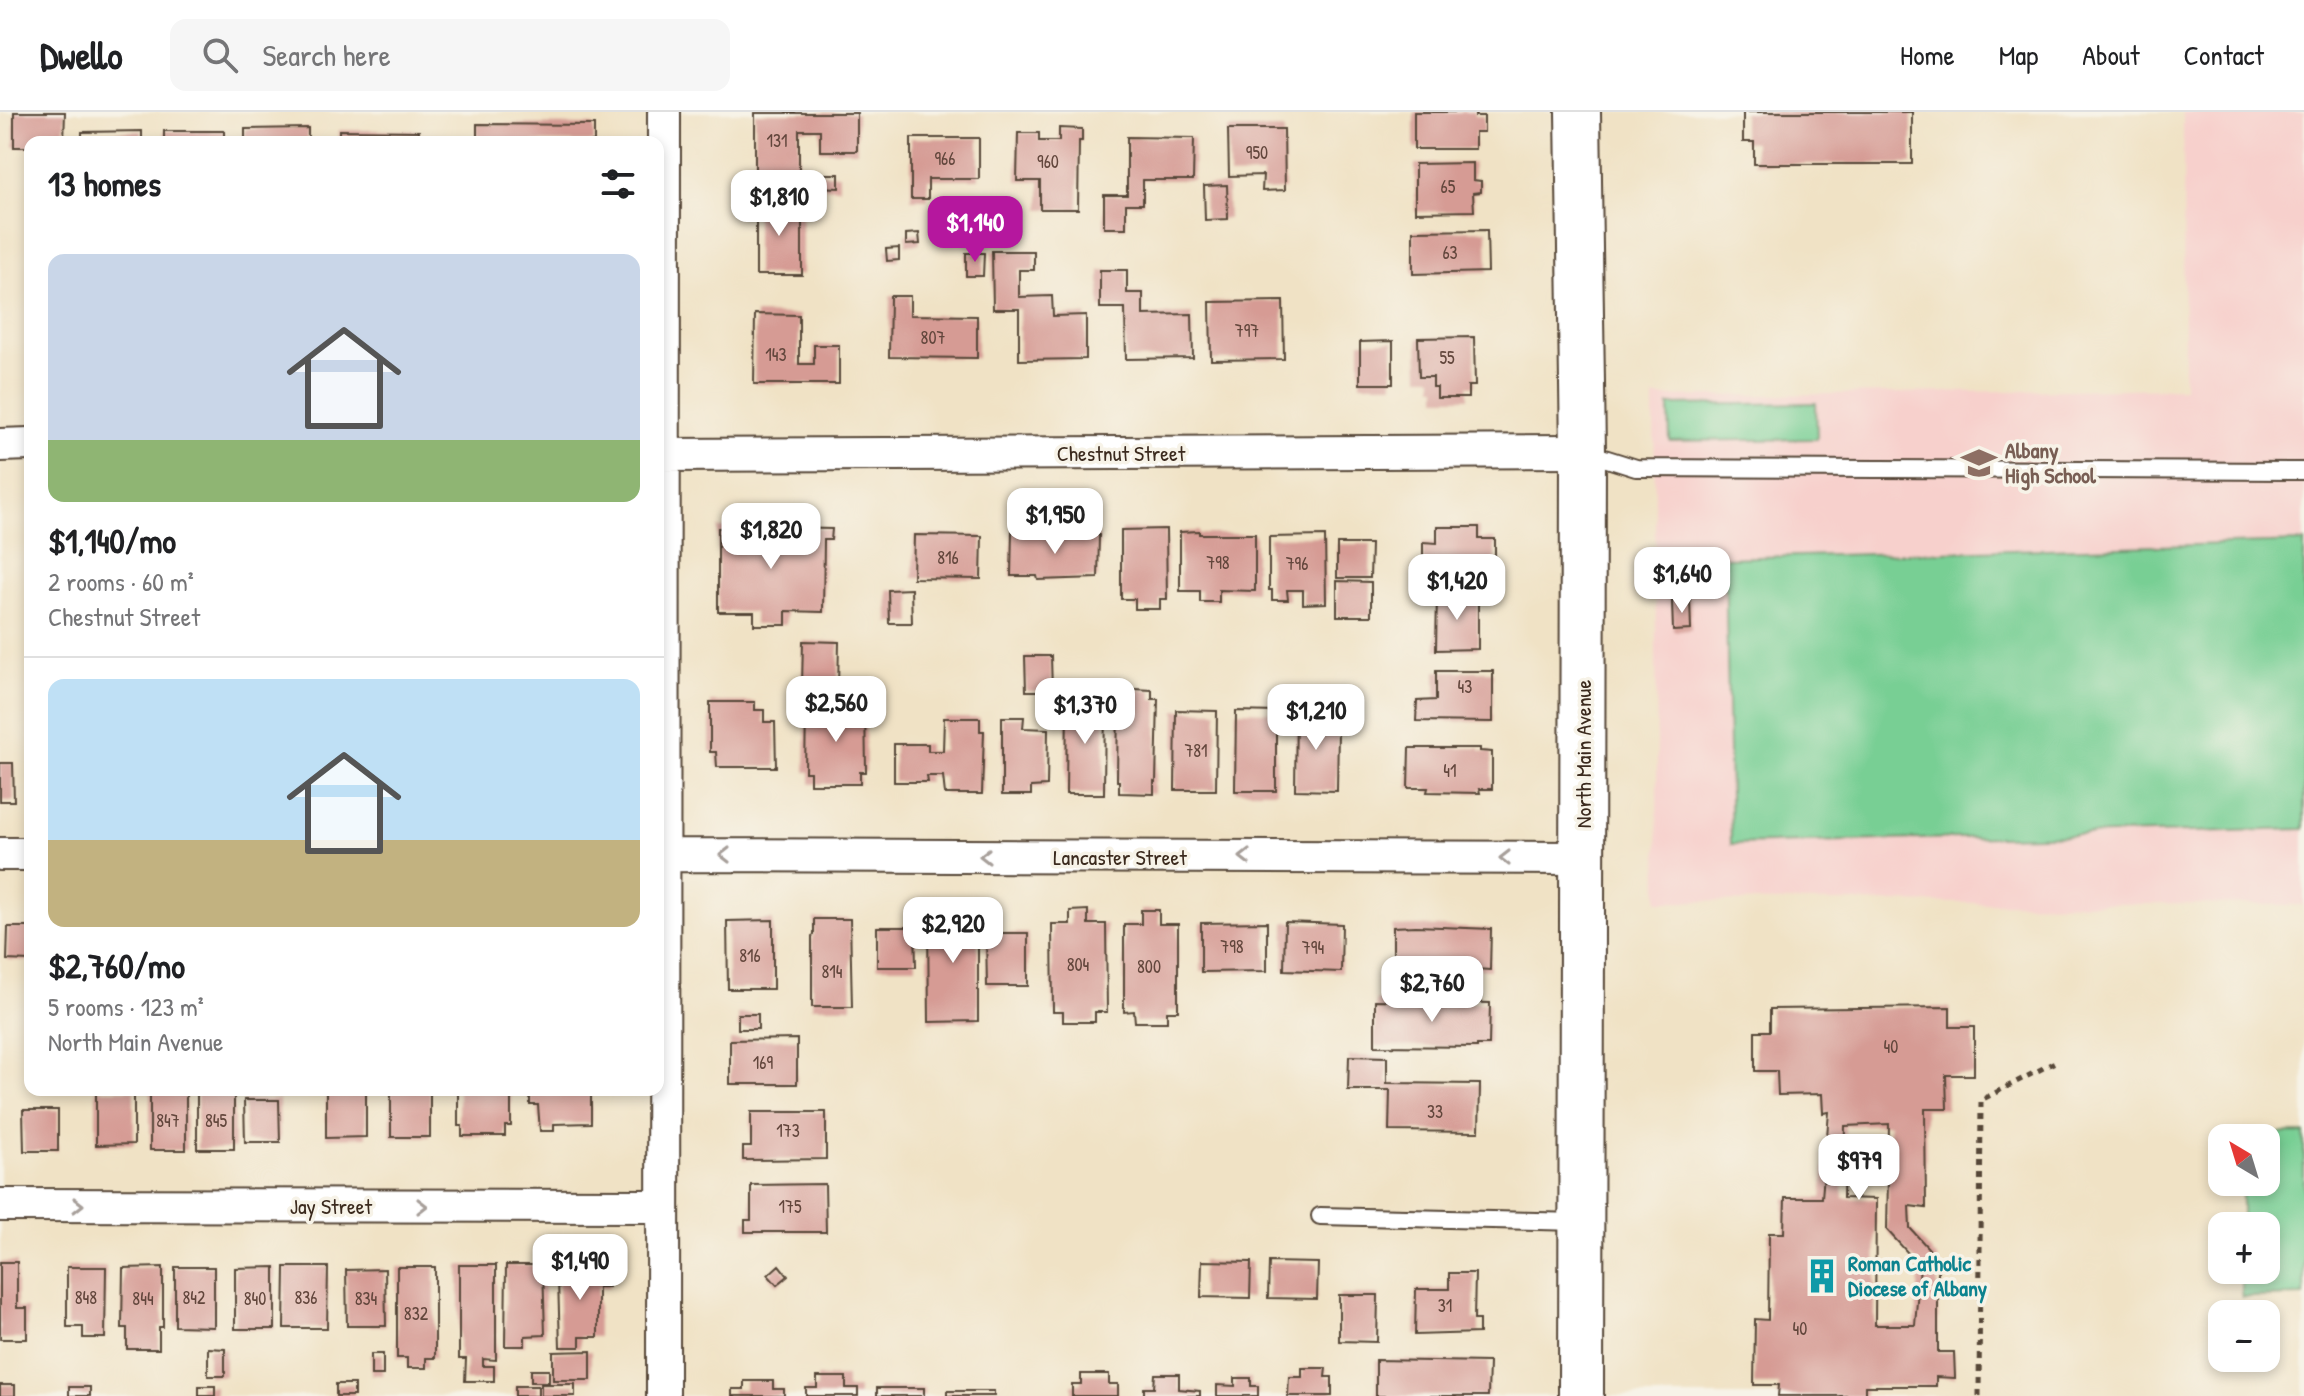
<!DOCTYPE html>
<html lang="en">
<head>
<meta charset="utf-8">
<style>
	:root { --surface:#fff; --page:#f6f6f6; --text:#202124; --muted:#757577; --line:#e0e0e0; --accent:#b5179e }
	body { margin:0; font-family:"Patrick Hand",sans-serif; background:var(--page); color:var(--text); height:100vh; display:flex; flex-direction:column; font-size:30px; white-space:nowrap }
	* { box-sizing:border-box; margin:0 }
	p { font-size:26px; color:var(--muted) }
	.icon { flex:none; width:44px; height:44px; fill:none; stroke:currentColor; stroke-width:2; stroke-linecap:round; stroke-linejoin:round }
	.map { position:relative; flex:1; overflow:hidden }
	.drawer { position:absolute; left:24px; top:24px; width:640px; height:960px; display:flex; flex-direction:column; background:var(--surface); border-radius:16px; box-shadow:0 4px 12px #0003 }
	.drawer>* { flex:none }
	.needle { width:52px; rotate:322deg }
	.tools { position:absolute; left:2208px; top:1012px; display:grid; gap:16px }
	.tools a { display:grid; place-items:center; width:72px; height:72px; border-radius:16px; background:var(--surface); box-shadow:0 4px 12px #0003; font-size:40px }
	.price { position:absolute; translate:-50% -68px; padding:0 18px; border-radius:16px; background:#fff; color:#222; font-size:26px; line-height:52px; filter:drop-shadow(0 2px 4px #0008) }
	.price::after { content:''; position:absolute; left:50%; top:48px; width:24px; height:18px; margin-left:-12px; background:inherit; clip-path:polygon(0 0,100% 0,50% 100%) }
	.price.active { background:var(--accent); color:#fff }
	ul { padding:0; list-style:none }
	li { display:grid; align-content:center; gap:16px; height:424px; padding:0 24px }
	li+li { border-top:2px solid var(--line) }
	li span { display:grid; place-items:center; height:248px; border-radius:16px; color:#555 }
	li>.icon { margin-inline-start:auto }
	span .icon { width:144px; height:144px; fill:#fffc; stroke-width:1 }
	li b { font-size:34px }
	h2 { display:flex; justify-content:space-between; align-items:center; height:96px; padding:0 24px; font-size:34px }
	header { display:flex; align-items:center; gap:48px; box-sizing:border-box; height:112px; padding:0 40px; background:var(--surface); border-bottom:2px solid var(--line) }
	header strong { font-size:38px }
	nav { display:flex; gap:44px; margin-inline-start:auto; font-size:28px }
	.search { width:560px; height:72px; background:var(--page); display:flex; align-items:center; gap:20px; box-sizing:border-box; padding:0 28px; border-radius:16px; color:var(--muted); font-size:30px }
	.map>svg:first-child { display:block }
</style>
</head>
<body>
<header>
<strong>Dwello</strong>
<div class="search"><svg class="icon" aria-label="search" viewBox="0 0 24 24"><circle cx="10" cy="10" r="6"/><path d="M15 15l6 6"/></svg>Search here</div>
<nav><a>Home</a><a>Map</a><a>About</a><a>Contact</a></nav>
</header>
<div class="map">
<svg width="2304" height="1284" viewBox="0 0 2304 1284">
	<rect width="100%" height="100%" fill="#f7f3e8"/>
	<filter id="ink" filterUnits="userSpaceOnUse"><feTurbulence type="fractalNoise" baseFrequency=".0125" numOctaves="2"/><feDisplacementMap in="SourceGraphic" scale="16" xChannelSelector="R" yChannelSelector="G"/><feConvolveMatrix kernelMatrix="1 2 1 2 8 2 1 2 1" color-interpolation-filters="sRGB"/></filter>
	<filter id="wash" filterUnits="userSpaceOnUse"><feTurbulence type="fractalNoise" baseFrequency=".006" numOctaves="4" result="noise"/><feDisplacementMap in="SourceGraphic" scale="32" xChannelSelector="R" yChannelSelector="G"/><feGaussianBlur stdDeviation="1.8" result="paint"/><feColorMatrix in="noise" values="0 0 0 0 0 0 0 0 0 0 0 0 0 0 0 0 0 1.4 0 .05"/><feComposite in="paint" operator="in"/></filter>
	<g filter="url(#wash)">
		<rect width="100%" height="100%" fill="#f0e2c5"/>
		<path fill="#f7d0cc" d="M2183 0H2304V793L1658 789 1654 285 2184 276Z"/>
		<path fill="#78cf94" stroke="#5a7c59" stroke-width="2" d="M1816 291 1817 327 1670 329 1669 293Z
			M2304 430V717L1731 732 1725 446Z
			M2304 1021V1184L2242 1185V1158H2266V1114H2242V1070H2266V1026H2241V1022Z"/>
		<g id="blocks">
			<path fill="#d69b94" fill-rule="evenodd" d="M14 0H65L64 30H30V35H14Z
				M1414 0H1475V4H1484V20H1475V37H1414Z
				M1743 0H1912V52H1754V30H1743Z
				M755 1H857V39H820V18H799V68H755Z
				M477 12 594 13V30H477Z
				M308 16V30H245V17Z
				M1059 16 1082 17V29H1079L1078 97H1040V69H1017L1018 21H1039V29H1059Z
				M1228 17H1284L1285 78 1262 79 1263 63 1229 64Z
				M339 18 419 19V30H339Z
				M142 19V30H82V20Z
				M164 19H224V30H164Z
				M1127 25 1194 26 1193 68H1143V92H1126V116H1104V83H1127Z
				M911 26H979V67H928V87H911Z
				M1473 51V68L1481 69V80L1473 81 1474 99 1415 100V52Z
				M817 62H839V76L818 75Z
				M1227 73 1228 107 1205 108 1204 74Z
				M756 89H802V163H756Z
				M1487 118 1488 160 1413 162V119Z
				M919 121 920 132 906 133V122Z
				M899 136V148L887 149 886 137Z
				M992 139H1034V158H1019V185L1052 184 1053 204 1086 203V247L1019 248V197H993Z
				M966 141H984L983 164H966Z
				M1100 158H1127V181H1143V203L1192 202 1193 246 1126 247 1125 196H1100Z
				M890 184H910V203L977 204V246L889 245Z
				M1283 189 1284 247 1211 248 1210 190Z
				M755 202 799 203V252H814V233H839V272H754Z
				M1474 225 1475 274H1468V286H1437V275H1433V265H1419L1418 226Z
				M1393 229V272H1360V230Z
				M764 412H786L785 416 832 417 831 428H824L823 500 786 499V513H754V500H718V416H764Z
				M1437 415H1479V427H1495V451H1479V463H1437V454L1423 455V430L1437 431Z
				M1166 417 1167 487H1160V497H1135V487H1121V418Z
				M1012 419 1099 423 1098 466 1038 468 1037 464H1011Z
				M1199 419V422H1255V479L1219 478V490H1200V479H1180V420Z
				M914 423 982 424 981 467 913 466Z
				M1325 424 1326 491 1303 492V478H1287L1288 488H1272V478H1269V425Z
				M1337 432H1371L1370 466H1337Z
				M1337 469 1371 470V504H1337Z
				M911 477 912 511H889L888 478Z
				M1437 482 1478 483V537L1436 538Z
				M1690 487 1691 518 1673 519 1672 488Z
				M803 529 839 530 838 575H802Z
				M1025 544H1051L1052 579H1026Z
				M1436 559H1493V610L1416 609 1417 589 1436 588Z
				M1134 577 1152 578V587H1158L1156 670 1154 669V682L1119 681V669H1117L1118 587 1134 586Z
				M1067 586 1105 587 1104 682H1066Z
				M710 590H755V598H764V610H775L776 655H717L716 640H710Z
				M835 590H865L866 660H860V672H810V660H805L806 599H835Z
				M1176 598 1217 599 1216 678H1175Z
				M1236 599 1276 600V679H1235Z
				M1296 599H1333V618L1338 617 1337 679 1295 678Z
				M1002 605H1024L1023 616 1048 617 1047 674 1031 675V683H1002Z
				M944 606H980V619H984L982 682H945L943 664H927L928 670H894V632H928V639H943Z
				M1409 636H1480V639L1492 640V677H1479L1480 681 1427 680 1428 676H1408Z
				M0 651H13L14 689H0Z
				M974 794V806H978V909L929 910 928 807H931V795Z
				M1088 798V812H1106L1107 900H1095V910H1063V900H1053L1052 812H1070V799Z
				M1141 798H1159V812H1178V899H1167V910H1135L1134 899 1124 900V812H1141Z
				M814 807H850L852 895H812V824L814 823Z
				M773 808V877H728L727 809Z
				M1267 810V859L1201 860V811Z
				M1285 810 1342 812 1341 860 1284 858Z
				M1416 814 1491 817 1490 858 1476 857 1475 863 1402 860 1403 851H1393V815Z
				M8 815H30V849L7 848Z
				M877 815H915L916 855H877Z
				M986 821H1028V874H987Z
				M1375 888 1490 891 1489 933H1477V935L1375 934Z
				M1950 895V915H1974V963H1946L1947 997H1925L1926 1096 1909 1094 1910 1116 1938 1147V1240H1954L1955 1266 1936 1265V1274H1865V1284H1778L1779 1273H1754L1755 1207 1768 1208 1769 1121H1784L1785 1086H1822L1829 1000 1823 1001 1822 982 1778 983 1777 959H1755V919H1770V897ZM1889 1012 1887 1118 1920 1154 1915 1213H1875L1876 1087 1843 1086 1845 1014Z
				M738 902H758V917H738Z
				M797 927V972H730V928Z
				M1349 944 1387 945V971L1480 972 1479 1020 1389 1019 1390 978H1348Z
				M96 978H134V1032L96 1033Z
				M150 978H186V1038H150Z
				M197 978H234V1037H197Z
				M326 978H366V1025L326 1026Z
				M391 978H430V1025H391Z
				M458 978H511V1014H505V1024H462V1014H458Z
				M530 978H591V1011L554 1012V1019H540L538 993H530Z
				M244 988H279L280 1030H245Z
				M23 998H58V1039H24Z
				M751 1000H826V1047L743 1048V1035H751Z
				M825 1072 826 1120H745V1108H751V1073Z
				M1202 1149 1251 1150 1250 1186 1201 1185Z
				M0 1150H17V1196H27V1227H0Z
				M1269 1150 1318 1151 1317 1187 1268 1186Z
				M459 1153H496V1248L483 1247V1254H494V1269H465L466 1247H459Z
				M506 1153H543L545 1223 525 1224V1234H505Z
				M779 1153 788 1164 777 1173 768 1163Z
				M562 1154H609V1175H598V1225H580V1235H560L558 1167H562Z
				M67 1155H106L105 1226H83V1215H67Z
				M163 1155V1215H159V1237H127V1216H122L123 1156Z
				M175 1155H214V1215L175 1214Z
				M275 1155V1217H235V1156Z
				M285 1155H328L327 1216H284Z
				M397 1155H435V1246H426V1256H407V1246H397Z
				M385 1157 386 1214H347L346 1158Z
				M1449 1161H1475L1474 1208H1479V1221L1415 1223 1416 1177H1449Z
				M1339 1183H1378L1377 1230 1339 1229Z
				M208 1236 225 1237V1264H208Z
				M591 1239V1268H553V1240Z
				M371 1242H383V1263H371Z
				M1376 1248 1489 1250 1488 1284H1376Z
				M1302 1256H1326L1325 1265H1332V1284H1288L1289 1265H1302Z
				M531 1258H549V1270H531Z
				M1081 1262H1109V1272H1118V1284H1072V1272H1081Z
				M1155 1262H1179V1277L1200 1279V1284H1144V1276H1154Z
				M817 1265H846V1276H858V1284H806V1276H817Z
				M1235 1266H1251V1274H1258V1284H1217V1273L1235 1274Z
				M744 1269H773V1277H784V1284H732V1277H744Z
				M336 1272H354V1284H336Z
				M541 1272H575V1284H541Z
				M0 1273H15V1284H0Z
				M199 1274H215V1284H199Z
				M515 1274H538V1284H515Z
				M69 1275H90V1284H69Z
				M877 1276H924V1284H877Z
				M947 1279H994V1284H947Z"/>
		</g>
	</g>
	<g filter="url(#ink)">
		<use href="#blocks" fill-opacity="0" stroke="#564637" stroke-width="2"/>
		<g fill="none" stroke-linecap="round" stroke-linejoin="round">
			<g stroke="#564637" stroke-width="20">
				<path id="lane" d="M1585 340 1636 356 2304 359
					M1320 1104 1580 1110"/>
			</g>
			<g stroke="#564637" stroke-width="36">
				<path id="street" d="M0 333 30 332
					M658 343 1583 339
					M0 742H30
					M658 743 1583 746
					M0 1093 662 1094
					M663 1284 664 0"/>
			</g>
			<g stroke="#564637" stroke-width="48">
				<path id="secondary" d="M1578 0 1583 339 1581 1284"/>
			</g>
			<path stroke="#564637" stroke-width="5" stroke-dasharray="6 6" stroke-linecap="butt" d="M1979 1284 1981 988 2059 948"/>
			<use href="#lane" stroke="#fff" stroke-width="16"/>
			<use href="#street" stroke="#fff" stroke-width="32"/>
			<use href="#secondary" stroke="#fff" stroke-width="44"/>
		</g>
		<defs><path id="oneway-chevron" d="M-2-3.5L2.5 0L-2 3.5" fill="none" stroke-width="1.6" stroke-linecap="round" stroke-linejoin="round" transform="scale(2)"/></defs>
		<g stroke="#a79f9a">
			<use href="#oneway-chevron" transform="translate(725 743) rotate(-180)"/>
			<use href="#oneway-chevron" transform="translate(985 744) rotate(-180)"/>
			<use href="#oneway-chevron" transform="translate(1245 745) rotate(-180)"/>
			<use href="#oneway-chevron" transform="translate(1505 746) rotate(-180)"/>
			<use href="#oneway-chevron" transform="translate(78 1093)"/>
			<use href="#oneway-chevron" transform="translate(422 1094)"/>
		</g>
	</g>
	<defs>
		<g id="school-bare" transform="scale(2.76)"><path d="M0-5L7-2L0 1L-7-2ZM-4 1L0 2.5L4 1V4Q0 6-4 4Z" fill="#8d6e63" stroke="#f7f3e8" stroke-width="2.5" paint-order="stroke"/></g>
		<g id="building-bare" transform="scale(2.76)"><path d="M-4-6H4V6H1V3H-1V6H-4ZM-2.5-4.3h1.7v1.8h-1.7ZM.8-4.3h1.7v1.8H.8ZM-2.5-1h1.7V.8h-1.7ZM.8-1h1.7V.8H.8Z" fill="#0f9aa8" stroke="#f7f3e8" stroke-width="2.5" paint-order="stroke"/></g>
	</defs>
	<g fill-rule="evenodd">
		<use href="#school-bare" x="1979" y="351"/>
		<use href="#building-bare" x="1822" y="1164"/>
	</g>
	<g text-anchor="middle" dominant-baseline="central" stroke-width="7" stroke-linejoin="round" paint-order="stroke">
		<g font-size="18" fill="#62463c">
			<text x="777" y="28">131</text>
			<text x="1257" y="40">950</text>
			<text x="945" y="46">966</text>
			<text x="1048" y="49">960</text>
			<text x="1448" y="74">65</text>
			<text x="1450" y="140">63</text>
			<text x="1247" y="218">797</text>
			<text x="933" y="225">807</text>
			<text x="776" y="242">143</text>
			<text x="1447" y="245">55</text>
			<text x="948" y="445">816</text>
			<text x="1218" y="450">798</text>
			<text x="1297" y="451">796</text>
			<text x="1465" y="574">43</text>
			<text x="1196" y="638">781</text>
			<text x="1450" y="658">41</text>
			<text x="1232" y="834">798</text>
			<text x="1313" y="835">794</text>
			<text x="750" y="843">816</text>
			<text x="1078" y="852">804</text>
			<text x="1149" y="854">800</text>
			<text x="832" y="859">814</text>
			<text x="1891" y="934">40</text>
			<text x="763" y="950">169</text>
			<text x="1435" y="999">33</text>
			<text x="168" y="1008">847</text>
			<text x="216" y="1008">845</text>
			<text x="788" y="1018">173</text>
			<text x="790" y="1094">175</text>
			<text x="86" y="1185">848</text>
			<text x="194" y="1185">842</text>
			<text x="306" y="1185">836</text>
			<text x="143" y="1186">844</text>
			<text x="255" y="1186">840</text>
			<text x="366" y="1186">834</text>
			<text x="1445" y="1193">31</text>
			<text x="416" y="1201">832</text>
			<text x="1800" y="1216">40</text>
		</g>
		<g font-size="22" font-weight="bold" fill="#785e54" stroke="#f7f3e8" text-anchor="start">
			<text x="2005" y="338">Albany<tspan x="2005" dy="25">High School</tspan></text>
		</g>
		<g font-size="22" fill="#3b2a1e" stroke="#f7f3e8">
			<text x="1121" y="341">Chestnut Street</text>
			<text transform="translate(1583 642) rotate(-90)">North Main Avenue</text>
			<text x="1120" y="745">Lancaster Street</text>
			<text x="331" y="1094">Jay Street</text>
		</g>
		<g font-size="22" font-weight="bold" fill="#0d838f" stroke="#f7f3e8" text-anchor="start">
			<text x="1848" y="1151">Roman Catholic<tspan x="1848" dy="25">Diocese of Albany</tspan></text>
		</g>
	</g>
</svg>
<div class="tools">
<a><svg class="needle" viewBox="-14 -14 28 28"><path d="M0-13l5 13h-10z" fill="#e53935"/><path d="M0 13l5-13h-10z" fill="#757577"/></svg></a>
<a>+</a>
<a>−</a>
</div>
<b class="price" style="left:779px;top:126px">$1,810</b>
<b class="price active" style="left:975px;top:152px">$1,140</b>
<b class="price" style="left:1055px;top:444px">$1,950</b>
<b class="price" style="left:771px;top:459px">$1,820</b>
<b class="price" style="left:1682px;top:503px">$1,640</b>
<b class="price" style="left:1457px;top:510px">$1,420</b>
<b class="price" style="left:836px;top:632px">$2,560</b>
<b class="price" style="left:1085px;top:634px">$1,370</b>
<b class="price" style="left:1316px;top:640px">$1,210</b>
<b class="price" style="left:953px;top:853px">$2,920</b>
<b class="price" style="left:1432px;top:912px">$2,760</b>
<b class="price" style="left:1859px;top:1090px">$979</b>
<b class="price" style="left:580px;top:1190px">$1,490</b>
<section class="drawer">
<h2>13 homes<svg class="icon" aria-label="filters" viewBox="0 0 24 24"><path d="M4 7h16M4 17h16"/><circle cx="9" cy="7" r="2"/><circle cx="15" cy="17" r="2"/></svg></h2>
<ul>
<li><span style="background:linear-gradient(#c9d6e8 75%,#8fb573 0)"><svg class="icon" aria-label="home" viewBox="0 0 24 24"><path d="M3 11l9-7 9 7M6 9v11h12V9"/></svg></span><div><b>$1,140/mo</b><p>2 rooms · 60 m²</p><p>Chestnut Street</p></div></li>
<li><span style="background:linear-gradient(#bfe0f5 65%,#c2b280 0)"><svg class="icon" aria-label="home" viewBox="0 0 24 24"><path d="M3 11l9-7 9 7M6 9v11h12V9"/></svg></span><div><b>$2,760/mo</b><p>5 rooms · 123 m²</p><p>North Main Avenue</p></div></li>
</ul>
</section>
</div>
</body>
</html>
